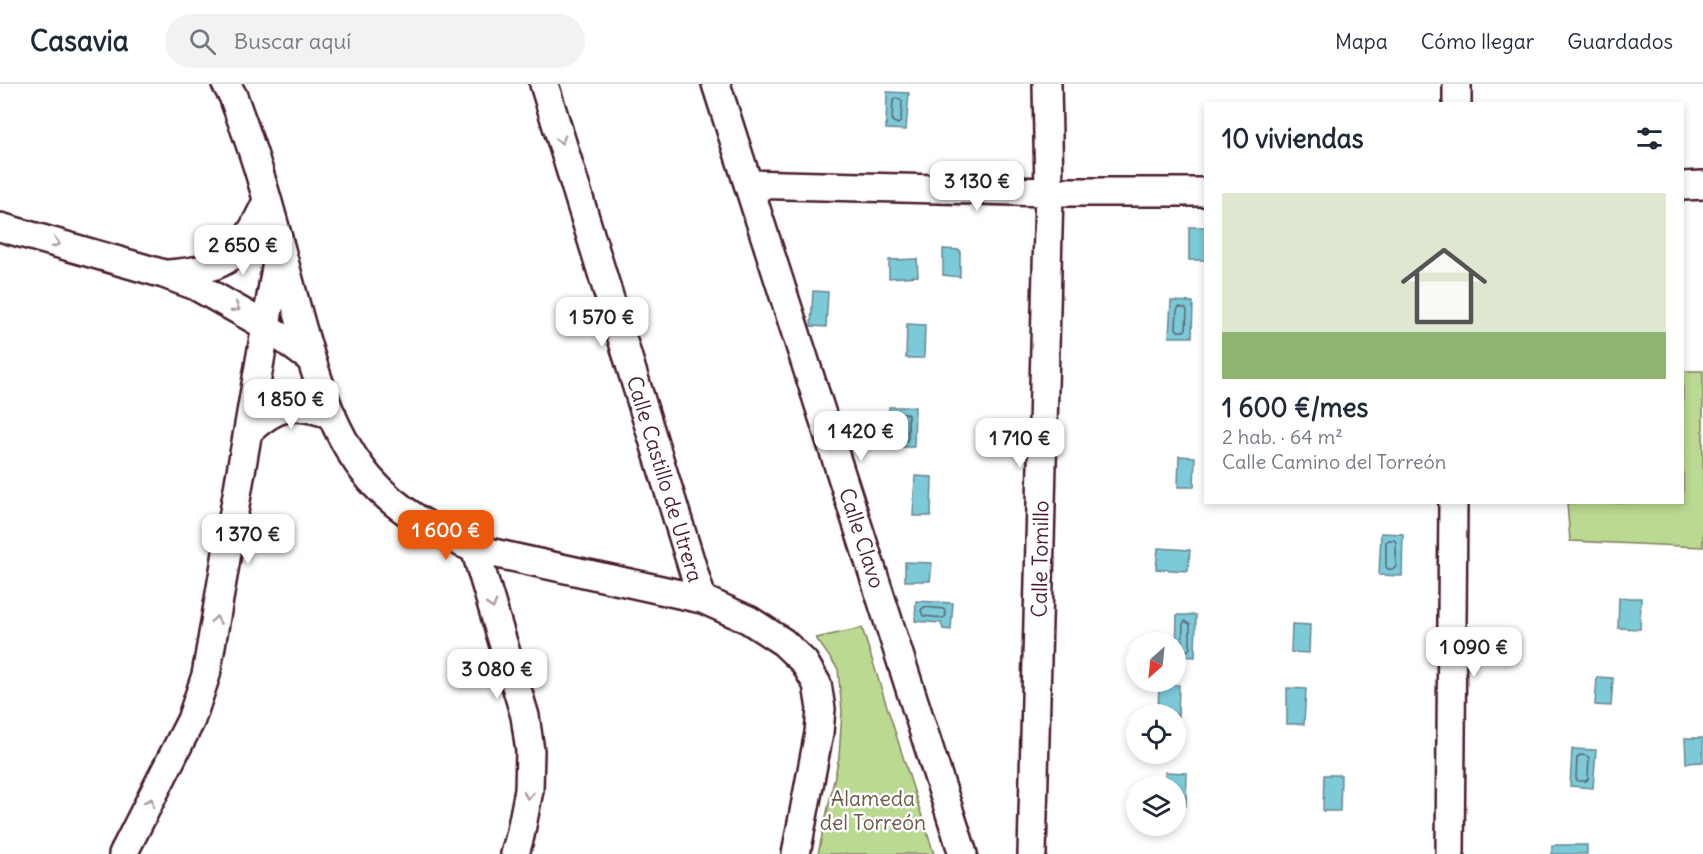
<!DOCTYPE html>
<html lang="es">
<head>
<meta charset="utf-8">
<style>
	:root { --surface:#fff; --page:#f2f2f3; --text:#1f2937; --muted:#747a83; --line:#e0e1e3; --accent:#ea580c }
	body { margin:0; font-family:Delius,sans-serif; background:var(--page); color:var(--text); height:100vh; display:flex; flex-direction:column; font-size:22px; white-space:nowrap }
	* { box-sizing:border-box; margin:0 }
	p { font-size:20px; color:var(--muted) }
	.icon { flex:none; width:33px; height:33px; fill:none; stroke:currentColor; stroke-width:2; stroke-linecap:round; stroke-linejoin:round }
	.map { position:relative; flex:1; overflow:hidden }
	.sheet { position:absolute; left:1204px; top:18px; width:480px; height:402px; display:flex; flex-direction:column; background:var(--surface); border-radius:0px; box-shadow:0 3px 9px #0003 }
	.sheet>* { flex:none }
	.needle { width:39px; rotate:207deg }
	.controls { position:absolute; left:1126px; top:548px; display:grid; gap:12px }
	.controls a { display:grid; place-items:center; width:60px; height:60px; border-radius:50%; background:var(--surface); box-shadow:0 3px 9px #0003; font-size:30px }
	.price { position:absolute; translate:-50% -51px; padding:0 14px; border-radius:12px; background:#fff; color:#222; font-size:20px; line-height:39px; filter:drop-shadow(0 2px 3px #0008) }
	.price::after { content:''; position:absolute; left:50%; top:36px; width:18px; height:14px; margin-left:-9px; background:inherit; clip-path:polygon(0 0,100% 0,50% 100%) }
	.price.selected { background:var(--accent); color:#fff }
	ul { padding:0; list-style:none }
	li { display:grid; align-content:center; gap:12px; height:318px; padding:0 18px }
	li+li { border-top:2px solid var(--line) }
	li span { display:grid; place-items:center; height:186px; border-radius:0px; color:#555 }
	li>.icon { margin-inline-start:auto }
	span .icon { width:108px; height:108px; fill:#fffc; stroke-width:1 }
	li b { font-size:26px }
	h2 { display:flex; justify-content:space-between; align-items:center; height:72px; padding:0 18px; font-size:26px }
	header { display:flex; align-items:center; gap:36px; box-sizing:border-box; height:84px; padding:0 30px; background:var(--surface); border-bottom:2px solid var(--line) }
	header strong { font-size:28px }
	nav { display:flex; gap:33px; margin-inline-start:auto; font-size:21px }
	.search { width:420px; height:54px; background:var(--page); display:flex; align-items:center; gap:15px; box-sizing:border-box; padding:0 21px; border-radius:33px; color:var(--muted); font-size:22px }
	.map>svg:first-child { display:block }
</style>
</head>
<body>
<header>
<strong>Casavia</strong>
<div class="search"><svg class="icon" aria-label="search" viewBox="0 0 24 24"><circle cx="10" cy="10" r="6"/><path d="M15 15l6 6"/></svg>Buscar aquí</div>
<nav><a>Mapa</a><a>Cómo llegar</a><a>Guardados</a></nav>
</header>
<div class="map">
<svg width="1703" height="770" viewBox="0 0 1703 770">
	<rect width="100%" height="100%" fill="#fff"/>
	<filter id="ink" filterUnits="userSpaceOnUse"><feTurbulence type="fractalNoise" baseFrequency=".0167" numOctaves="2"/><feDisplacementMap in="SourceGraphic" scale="12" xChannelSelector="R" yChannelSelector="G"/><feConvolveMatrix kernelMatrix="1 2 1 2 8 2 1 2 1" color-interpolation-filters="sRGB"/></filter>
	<g filter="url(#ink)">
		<path fill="#bad991" stroke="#827c5e" stroke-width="1.5" d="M1683 287H1703V463L1570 457 1567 419 1683 418Z
			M862 544 934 770H818L839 673 842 627 838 585 816 554Z"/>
		<path fill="#7bcad8" stroke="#678693" stroke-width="1.5" d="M887 8 909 9 906 46 886 45Z
			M1189 143H1206V176H1189Z
			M943 165 960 166V193L943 191Z
			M917 175 918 192 889 194V176Z
			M813 207 828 208 826 243 811 242Z
			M1171 217 1193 218 1192 253H1169Z
			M907 240 925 241 924 274H906Z
			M889 323H915L914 363H889Z
			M1179 372 1195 373 1194 403H1178Z
			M915 392 932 393 931 432H913Z
			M1381 449 1403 450 1402 492 1379 491Z
			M1158 464 1190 466 1188 487 1156 485Z
			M905 478 932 479 930 497H905Z
			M1619 514H1641L1640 545 1618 544Z
			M916 517 953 519 951 546 943 545 941 539 915 537Z
			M1177 531H1196L1195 573 1176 572Z
			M1292 540 1310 541 1309 569 1291 568Z
			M1597 593 1613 594 1611 622 1595 621Z
			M1159 601H1179L1178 634H1176V630H1158Z
			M1287 604 1306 605 1304 640H1287Z
			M1685 654H1703V678L1686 679Z
			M1572 665 1596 666 1593 704 1570 702Z
			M1165 688 1187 689 1186 722H1176V702H1165Z
			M1324 691H1341L1340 727H1323Z
			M1552 761H1587V770H1552Z"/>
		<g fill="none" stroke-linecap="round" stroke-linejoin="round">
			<path stroke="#5e6370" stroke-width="1.5" d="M895 14 900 15 902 17 901 37 898 40 892 37 893 17Z
				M1179 223 1185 224 1187 226 1186 245 1184 247H1178L1176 244 1177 226Z
				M896 329H906L908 331V354L906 357 895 355Z
				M1389 456H1394L1396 458V483L1393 485H1388L1386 483V458Z
				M924 523 944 525 946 532 943 534 923 532 921 526Z
				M1185 537 1190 540V564L1187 567 1182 566 1180 564 1182 558 1183 540Z
				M1580 671 1587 672 1589 674 1588 695 1586 697H1578L1576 695 1577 674Z"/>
			<g stroke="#4a1f2b" stroke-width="32">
				<path id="minor" d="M226 0 233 12C243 40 254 69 262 98 277 147 289 198 303 247 318 299 335 354 370 395 398 428 437 448 475 465L702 515 749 536 783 558 804 578 817 600 821 625 819 649 796 770
					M544 0 702 515
					M716 0 963 770
					M1457 20V0
					M748 100 1049 108H1206
					M1683 102 1703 101
					M0 143 164 190 196 202 266 242 311 275
					M169 190C230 185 242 171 267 117
					M248 348C276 321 295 317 332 331
					M475 465 525 632 530 667 529 706 520 752 515 770
					M123 770 191 636 206 591 278 172
					M1032 770 1049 108 1047 0
					M1450 770 1453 418"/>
			</g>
			<use href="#minor" stroke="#fff" stroke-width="27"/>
		</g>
		<defs><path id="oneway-chevron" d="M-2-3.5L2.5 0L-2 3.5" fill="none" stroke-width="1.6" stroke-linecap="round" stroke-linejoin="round" transform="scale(1.5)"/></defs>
		<g stroke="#ae9aa0">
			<use href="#oneway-chevron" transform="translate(561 56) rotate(73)"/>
			<use href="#oneway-chevron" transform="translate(56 159) rotate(16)"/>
			<use href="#oneway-chevron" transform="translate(236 224) rotate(30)"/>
			<use href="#oneway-chevron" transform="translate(492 521) rotate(73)"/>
			<use href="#oneway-chevron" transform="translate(216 536) rotate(-80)"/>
			<use href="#oneway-chevron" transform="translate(528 711) rotate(98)"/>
			<use href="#oneway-chevron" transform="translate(150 718) rotate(-63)"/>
		</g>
	</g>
	<g text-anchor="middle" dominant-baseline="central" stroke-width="5" stroke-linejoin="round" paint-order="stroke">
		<g font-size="21" fill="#4a1f2b" stroke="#fff">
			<text transform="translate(665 395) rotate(73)">Calle Castillo de Utrera</text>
			<text transform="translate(862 454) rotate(72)">Calle Clavo</text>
			<text transform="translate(1040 475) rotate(-89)">Calle Tomillo</text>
		</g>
		<g font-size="21" fill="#6c574a" stroke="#fff">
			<text x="873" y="714">Alameda<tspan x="873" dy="24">del Torreón</tspan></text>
		</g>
	</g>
</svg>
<div class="controls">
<a><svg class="needle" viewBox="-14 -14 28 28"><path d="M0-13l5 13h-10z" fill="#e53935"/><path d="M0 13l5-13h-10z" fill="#747a83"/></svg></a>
<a><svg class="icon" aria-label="locate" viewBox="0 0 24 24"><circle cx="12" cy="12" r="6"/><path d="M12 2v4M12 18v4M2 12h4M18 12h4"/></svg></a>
<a><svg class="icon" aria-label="layers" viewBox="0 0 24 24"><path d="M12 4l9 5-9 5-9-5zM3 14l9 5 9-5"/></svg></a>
</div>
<b class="price" style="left:977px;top:128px">3 130 €</b>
<b class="price" style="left:243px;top:192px">2 650 €</b>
<b class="price" style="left:602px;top:264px">1 570 €</b>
<b class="price" style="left:291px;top:346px">1 850 €</b>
<b class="price" style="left:861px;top:378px">1 420 €</b>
<b class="price" style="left:1020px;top:385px">1 710 €</b>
<b class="price selected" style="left:446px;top:477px">1 600 €</b>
<b class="price" style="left:248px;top:481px">1 370 €</b>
<b class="price" style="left:1474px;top:594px">1 090 €</b>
<b class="price" style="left:497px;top:616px">3 080 €</b>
<section class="sheet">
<h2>10 viviendas<svg class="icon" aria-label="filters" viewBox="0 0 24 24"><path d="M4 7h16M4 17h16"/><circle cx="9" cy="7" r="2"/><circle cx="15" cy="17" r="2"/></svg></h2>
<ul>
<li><span style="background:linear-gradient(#dfe7d0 75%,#8fb573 0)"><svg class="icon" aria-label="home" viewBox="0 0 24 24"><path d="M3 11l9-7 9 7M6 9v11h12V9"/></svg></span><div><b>1 600 €/mes</b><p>2 hab. · 64 m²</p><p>Calle Camino del Torreón</p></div></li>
</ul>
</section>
</div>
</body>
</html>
